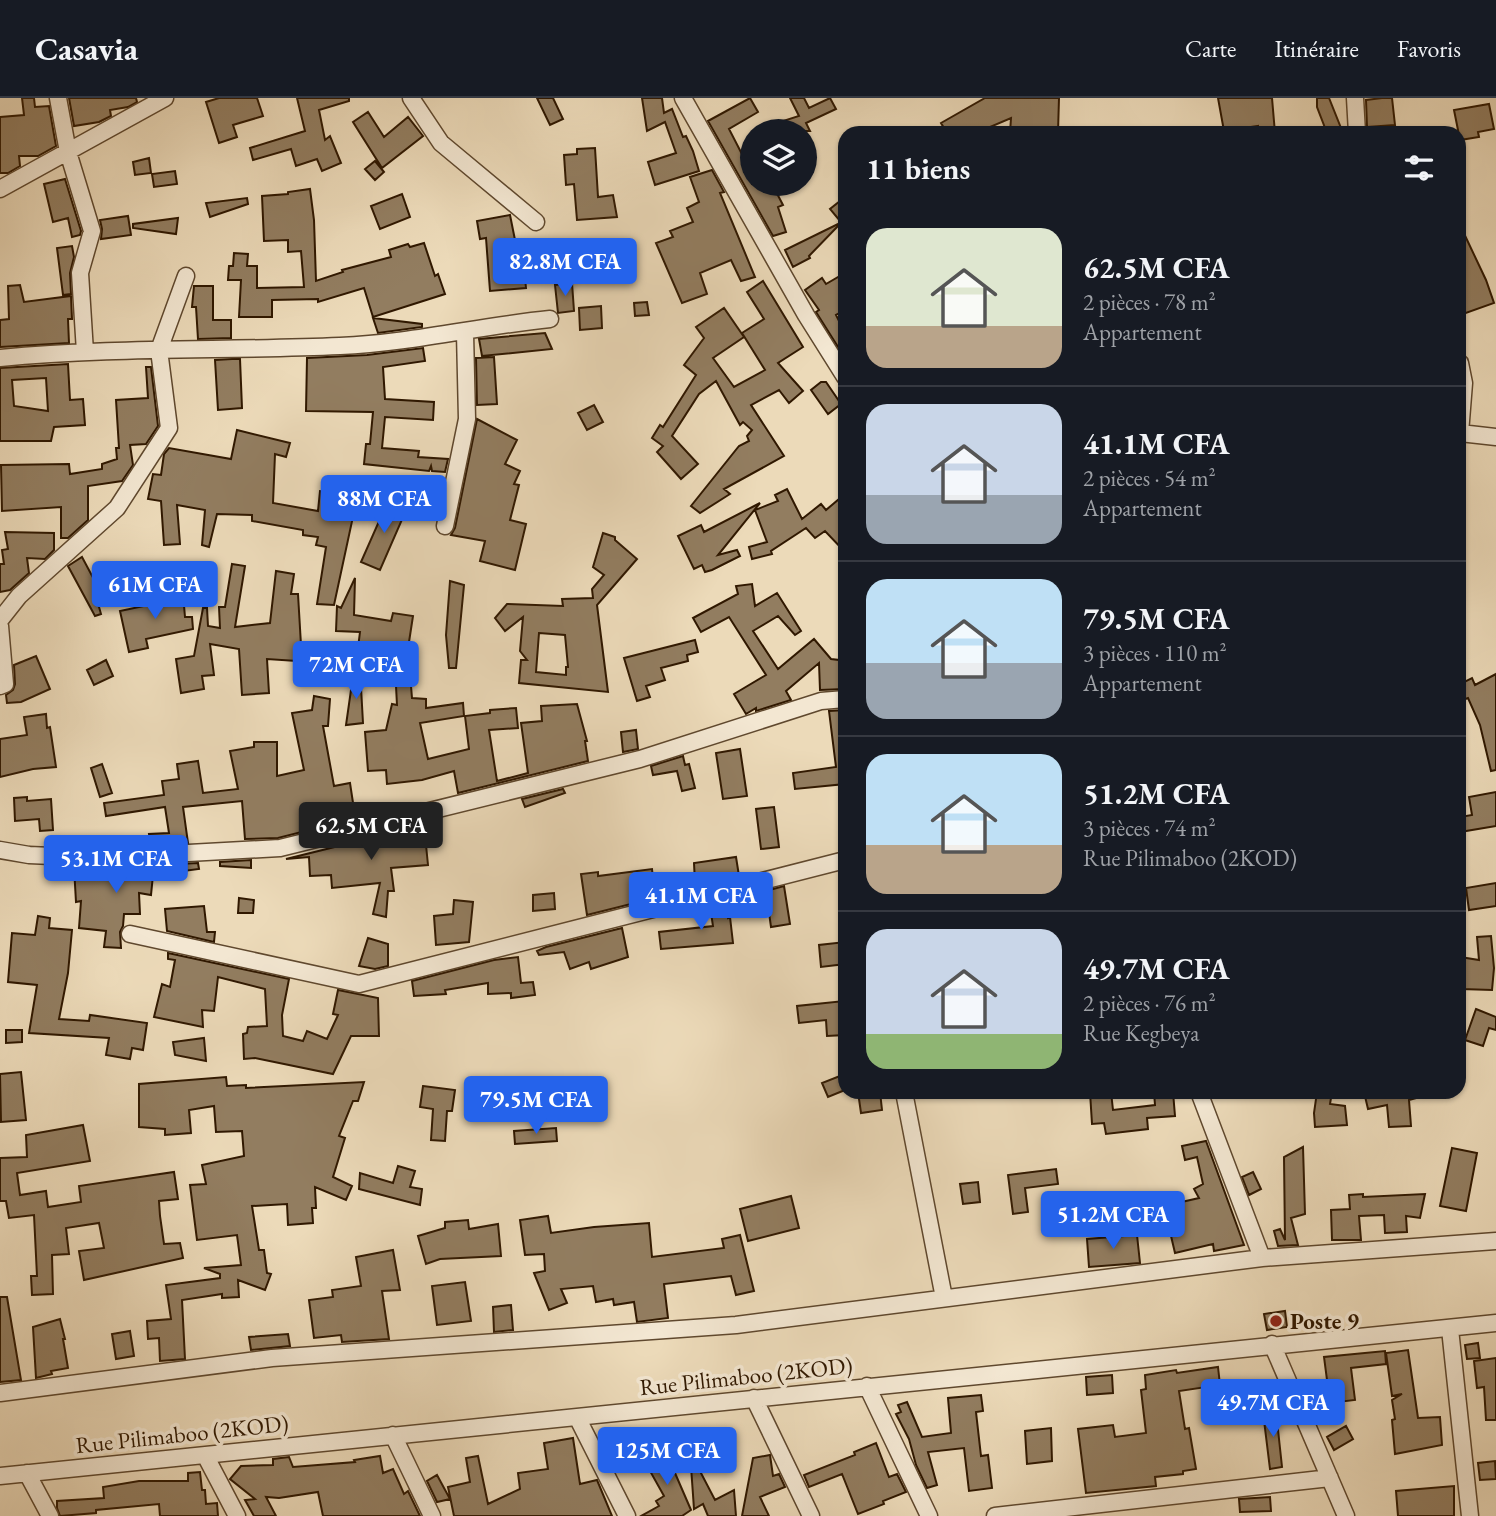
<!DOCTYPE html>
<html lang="fr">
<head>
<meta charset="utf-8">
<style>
	:root { --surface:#171b24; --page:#242831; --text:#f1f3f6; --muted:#9ea1a6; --line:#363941; --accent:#2563eb }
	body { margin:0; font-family:"EB Garamond",serif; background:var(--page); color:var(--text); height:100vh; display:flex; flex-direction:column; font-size:26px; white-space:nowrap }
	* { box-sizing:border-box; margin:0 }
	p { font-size:23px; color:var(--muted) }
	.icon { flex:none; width:38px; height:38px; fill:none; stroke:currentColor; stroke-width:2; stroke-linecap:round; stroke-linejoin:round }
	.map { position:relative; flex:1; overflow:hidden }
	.drawer { position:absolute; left:838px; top:28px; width:628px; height:973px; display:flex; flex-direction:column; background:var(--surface); border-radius:21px; box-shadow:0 2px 5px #0004 }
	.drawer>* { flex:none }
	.fabs { position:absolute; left:740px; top:21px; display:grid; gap:14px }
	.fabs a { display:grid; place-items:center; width:77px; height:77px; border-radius:50%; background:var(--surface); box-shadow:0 2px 5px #0004; font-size:35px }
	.price { position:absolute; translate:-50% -60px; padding:0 16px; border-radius:7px; background:var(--accent); color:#fff; font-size:23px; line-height:46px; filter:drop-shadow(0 2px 4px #0008) }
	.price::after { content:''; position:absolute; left:50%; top:42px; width:21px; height:16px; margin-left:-10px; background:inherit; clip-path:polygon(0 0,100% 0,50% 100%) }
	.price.on { background:#222; color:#fff }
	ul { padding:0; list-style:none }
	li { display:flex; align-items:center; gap:21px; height:175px; padding:0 28px }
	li+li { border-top:2px solid var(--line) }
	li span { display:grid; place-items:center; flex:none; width:196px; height:140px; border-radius:21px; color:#555 }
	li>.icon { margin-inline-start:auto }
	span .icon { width:84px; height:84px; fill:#fffc; stroke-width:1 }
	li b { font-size:30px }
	h2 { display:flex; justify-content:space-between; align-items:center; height:84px; padding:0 28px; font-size:30px }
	header { display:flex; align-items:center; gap:42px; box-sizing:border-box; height:98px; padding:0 35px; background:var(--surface); border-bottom:2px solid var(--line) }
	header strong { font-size:33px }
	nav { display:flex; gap:38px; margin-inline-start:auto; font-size:24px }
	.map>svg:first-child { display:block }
</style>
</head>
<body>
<header>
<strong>Casavia</strong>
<nav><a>Carte</a><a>Itinéraire</a><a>Favoris</a></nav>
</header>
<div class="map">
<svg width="1496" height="1418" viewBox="0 0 1496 1418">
	<rect width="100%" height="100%" fill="#ecdab9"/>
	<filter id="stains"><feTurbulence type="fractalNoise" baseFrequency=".00286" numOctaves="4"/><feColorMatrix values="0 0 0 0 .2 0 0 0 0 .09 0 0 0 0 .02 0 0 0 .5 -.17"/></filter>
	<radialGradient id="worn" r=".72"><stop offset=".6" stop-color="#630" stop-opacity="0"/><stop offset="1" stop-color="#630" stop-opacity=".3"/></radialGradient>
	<path fill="#927d60" stroke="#301800" stroke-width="2" fill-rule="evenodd" d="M22 0H34L35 9 49 8 56 48 38 58H19L20 68 8 75H0V19L24 17Z
		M69 0H136L137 4 128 9 110 12 111 18 99 24 74 28Z
		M219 0H257L263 18 233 27 237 39 219 45 206 4Z
		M297 0H349V3L319 12 325 42 330 38 341 65 322 73 317 61 296 68 291 51 253 62 250 50 305 33Z
		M537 0H553L563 21 550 27Z
		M642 0H662L664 15 672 11 683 39 686 38 693 53 699 73 655 87 648 64 676 55 665 24 647 33Z
		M750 0 758 14 729 31 745 62 752 58V86H772L783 107 778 109 786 134 773 138 708 23Z
		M790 0H804L809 10 830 0 836 11 806 25 810 33H761V30L799 18Z
		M985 0H1059L1058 35H1010L1011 20 976 35H947L941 25Z
		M1218 0H1272L1275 35H1258V28L1224 33Z
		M1317 0H1329L1343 35H1327L1317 9Z
		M1382 0H1392L1395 27 1367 29 1366 2Z
		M1489 6 1494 31 1478 34 1479 39 1460 42 1454 12Z
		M368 14 384 39 408 19 423 38 382 70 353 24Z
		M595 50 598 99 613 97 617 119 577 122 574 86 566 87 564 57 577 56V51Z
		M149 60 151 75 135 77 133 64Z
		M375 63 384 74 375 82 365 71Z
		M712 72 724 94 720 95 755 179 741 183 731 162 700 175 707 196 682 205 656 145 673 139 670 133 693 124 687 110 699 104 690 79Z
		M175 73 177 86 154 89 152 76Z
		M65 81 81 133 80 137 72 139 68 120 53 124 44 86Z
		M310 91 314 122 316 183 343 174 342 172 391 159 389 152 408 146 410 149 424 145 435 178 438 176 445 196 373 219 364 190 318 204V201L272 202V219H239L241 182H228L229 168H233L234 155 248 156 247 168H257V190L304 189 301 153 288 154V142L264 143 262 98 288 96V94Z
		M402 96 410 119 380 131 371 108Z
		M845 99V129L830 111Z
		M247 100 248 106 210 119 206 105Z
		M510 117 518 157H528L529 170H524L526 190 490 193 486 140 480 141 477 123Z
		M128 118 131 137 101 141 102 131 100 122Z
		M178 120 176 136 133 130V126Z
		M838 126 839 127 809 158 810 160 793 169 785 152Z
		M1460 127 1486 182 1494 205 1463 216 1460 206Z
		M72 148 74 159 70 175 71 196 63 197 57 150Z
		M604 157 606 178 581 180 579 159Z
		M845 175V212L836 217 845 235V260L816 214 819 212 805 192 822 180 826 186Z
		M763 183 803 249 778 265 803 293 789 305 779 292 751 307 784 358 724 391 730 396 700 415 691 408 739 348 749 343 747 338 752 332 743 324 740 327 716 283 699 296 672 338 698 366 681 381 657 354 663 348 652 340 660 327 663 329 696 277 684 267 704 240 696 229 724 210 744 239 713 260 734 289 765 272 742 235 764 221 747 194Z
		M572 185 574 213 558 215 555 187Z
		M20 187 24 204 71 198 72 221H68L69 245 0 249V222L9 221 8 188Z
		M194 188H213V222H231V240L198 241 196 209H192Z
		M647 204 649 217 635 218 634 205Z
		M601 208 602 230 580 232 579 210Z
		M373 220 422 226V229L378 235Z
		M545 235 552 251 482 258 479 241Z
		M423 250 425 263 383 269 385 301 434 304 433 322 385 319 382 350 419 353 418 359 448 361 445 374 432 373 431 368 429 373 364 366 366 346H370L373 314 306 313 307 260 367 257Z
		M494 259 497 306 477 307 476 260Z
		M232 261H240L242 310 218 312 215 262Z
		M68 266 70 302 83 301 85 327 54 329 51 343H0V270ZM46 280 48 313 14 308 12 282Z
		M146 269H151L158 328 146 346 130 347 133 367 122 383 88 388V422L68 440H61V409L2 413 1 367 69 366 70 376 102 371V366L117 361 116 350H119L116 302 148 300Z
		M821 284H826L841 306 828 316 811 292Z
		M594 307 603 324 587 332 578 315Z
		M477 321 517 342 505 366 520 373 514 386 519 387 510 422 526 426 515 472 480 463 485 443 451 437 455 430Z
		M237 332 290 345 286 359 275 356 273 405 318 413 320 393 342 395 357 400 334 507 317 506 326 449 316 447 318 439 303 437V432L252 423V417L217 416 209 449 202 447 205 412 177 407 180 446 164 447 161 403 148 401 153 376 161 377 164 356 169 350 231 361Z
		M787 391 802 421 821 406 826 412 845 396V454L825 433 815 440 806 430 771 453 772 456 752 461 749 449 767 444 755 412 778 403 775 397Z
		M388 403 407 410 380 472 361 464Z
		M760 405 718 457 737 452 740 458 712 472 705 474 702 467 694 471 678 438 701 427 704 434Z
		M5 434 54 435V452L45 461 27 460 29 475 10 492 0 494V466H4L2 452 8 451Z
		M603 435 615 439V442L637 461 597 507 608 594 519 585 521 562H527L520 553 523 519 505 533 495 520 507 506 563 508 562 501 593 500 592 491 604 477 593 469ZM539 535 565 537 568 569H566V577L536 574Z
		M82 459 98 489 94 491 101 516 95 518 68 468Z
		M232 466 245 468 235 529 270 525 276 473 294 476 291 496H298L301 547 333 549 331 571 312 569V564L267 561 269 595 242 597 239 551 210 546 214 577 202 578 204 591 181 595 176 561 194 558 203 510H207L208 528 220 530 219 509H225Z
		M355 480 354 517 391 523 393 515 413 518 407 557 358 550 360 534 336 533 337 508 341 510Z
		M450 483 464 487 456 570H449L446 537Z
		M752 486 755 508 777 495 801 533 795 537 778 518 753 533 778 571 814 541 831 561 839 562V574H845V591L820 592 819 565 786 593 791 602 756 613V610L746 616 734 596 766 577 729 519 701 534 693 520 738 496 736 488Z
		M183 496 185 519H192L193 531 146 541 148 550 129 554 120 513 158 505 157 498Z
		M695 542 698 554 687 557 688 563 661 570 665 582 646 588 650 599 637 603 624 560Z
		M36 558 50 591 21 604 7 605 6 597 13 592 15 586 14 567Z
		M106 562 113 578 94 587 87 572Z
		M354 571H360L363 625 346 627Z
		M1496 576V672L1491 673 1480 627 1468 600 1460 603V586L1472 580 1475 587Z
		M396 588H411L412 600 426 601V610L463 605 464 618 420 625 428 661 469 651 465 618 490 615V612L516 610 518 630 489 632 497 683 528 675 521 625 542 623 541 608 577 606 587 643H585L588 663 458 695 454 673 422 682 387 686 386 672 368 673 365 634 386 632 392 606 397 607Z
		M314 598 330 601 328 628H323L334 688 350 685 355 718 369 717 278 740 245 741 242 703 183 709 188 745 111 749 110 744 150 742 149 736 169 735 165 709 106 718 104 705 164 697 162 683 179 681 177 666 198 663 203 695 238 691 230 653 254 649V644H277V678L304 672 292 615 312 612Z
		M845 612V686L795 691 793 675 836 669 829 613Z
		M46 616 47 630 50 629 56 669 33 671 0 679V641L27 637 24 619Z
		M636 632 638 651 623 654 621 634Z
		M740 651 747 698 723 701 716 655Z
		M683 658 685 667 689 666 695 690 682 693 677 673 653 677 651 668Z
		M102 666 112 695 100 699 91 670Z
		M563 691 565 695 525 709 522 701Z
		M1496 694V728L1460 734V719L1472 717 1469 699Z
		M27 699V703L51 701 53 732 40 733 39 721 15 723 14 700Z
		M774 709 779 749 761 751 756 711Z
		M424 727 428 767 391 770 394 793H388L386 819 373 816 380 785 332 790 331 777 310 778 309 759 286 761Z
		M736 759 739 778 695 785 694 765Z
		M251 762V770L220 768V764Z
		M198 765 199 771 153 777 151 797 139 795 140 816H124L123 828 120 834 121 850 104 849 106 833 79 830 81 803 76 804 74 769 99 770Z
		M652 771 655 800 587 817 581 776 598 774V778Z
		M1496 785V808L1469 812 1466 790Z
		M784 788 790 826 771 829 766 793Z
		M554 795 555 811 533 813V797Z
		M239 800 254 802 253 815H238Z
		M454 802 473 804 469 844 436 847 434 818 453 816Z
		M726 806 728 820 730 819 733 845 661 851 659 834 713 828 710 808Z
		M204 808 207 834H215L214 844 167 833 165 811Z
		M38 818 50 820 49 830 72 832 68 875 59 921 89 923 90 917 147 925 143 952 132 950 130 961 106 957 109 940 29 935 37 887 8 884 12 835 35 837Z
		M622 830 628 859 591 871 589 864 570 871 564 854 539 857 537 853 546 849Z
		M1491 838 1494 870 1492 892 1461 891 1460 859 1479 862 1477 839Z
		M368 840 388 846V868L375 871 359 868Z
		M845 844V866L821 869 819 847Z
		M168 855 289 881 282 917 283 938 303 943 307 933 327 941 338 917 333 916 338 892 378 900 379 938H351L333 976 255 960 244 961 243 936 247 935 248 929 267 928 265 891 218 879 214 913 202 912 203 929 154 919 162 886 170 889 175 862 168 861Z
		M518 859 521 885 533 884 535 897 511 900V895L488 896V885L445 892 446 896 414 898 412 883 494 862Z
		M844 903 845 937 827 938 826 922 799 925 797 908Z
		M1476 911 1496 919V932L1489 930 1483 948 1465 942Z
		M6 932H22V944L6 945Z
		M204 940 206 963 175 957 173 944Z
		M21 974 26 1022 1 1024 0 976Z
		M845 976V992L828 999 822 985Z
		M226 979 227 988 246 987V990L364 984 358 1003H353L339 1038 345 1040 333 1079 352 1088 346 1102 315 1089 316 1110H312L313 1125 288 1127 287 1106 252 1108 259 1152H264L267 1175 271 1176 265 1192 238 1182 239 1199 222 1200V1196L182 1202 185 1261 160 1263 159 1240 148 1241 147 1223 171 1221 166 1187 220 1180V1176L204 1170 241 1167 237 1137 197 1142 190 1087 206 1086 202 1067 244 1058 242 1033 216 1034 214 1008 189 1012 191 1035 165 1037V1031L139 1029V986Z
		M423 988 455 992 452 1013H447L445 1043 431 1042 433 1011 420 1009Z
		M858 994H880L882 1012 861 1015Z
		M1090 994H1111L1113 1012 1155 1007 1154 994H1173L1175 1018 1147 1020 1148 1031 1106 1036 1104 1025 1092 1026Z
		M1317 994H1332L1330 1006 1345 1008 1347 1027 1315 1029 1314 1015Z
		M1364 994H1419L1420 999 1409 1002 1411 1028 1389 1029 1387 1007 1368 1011Z
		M83 1027 90 1063 17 1075 20 1097 46 1093 48 1109 81 1104 79 1088 174 1074 178 1101 159 1103 160 1118 164 1146 180 1145 183 1160 84 1182 79 1153 104 1150 99 1125 66 1130 69 1156 52 1157 53 1196 32 1197 31 1178H37L34 1117 9 1120 6 1103H0V1060L27 1059 26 1037Z
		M556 1030 557 1043 515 1046 514 1033Z
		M1206 1043 1244 1147 1214 1153 1213 1146 1175 1155 1164 1108 1199 1100 1194 1091 1203 1086 1197 1059 1185 1062 1182 1048Z
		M1303 1049 1305 1116 1291 1120 1298 1147 1278 1148 1274 1133 1280 1131 1285 1142 1284 1059Z
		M1452 1050 1477 1055 1466 1113 1440 1108Z
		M398 1068 415 1073 410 1089 422 1091 420 1107 359 1091 360 1075 393 1085Z
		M1056 1071 1058 1086 1025 1090 1028 1114 1013 1116 1008 1077Z
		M1253 1074 1261 1091 1249 1097 1242 1079Z
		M978 1084 980 1104 963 1106 960 1086Z
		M1363 1096V1099L1425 1096 1420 1120 1406 1118 1407 1134 1385 1135 1384 1117 1359 1118 1361 1142H1332L1331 1112 1350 1111 1349 1097Z
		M791 1098 799 1130 748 1143 740 1111Z
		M548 1118 551 1135 594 1129 649 1125 652 1159 724 1150 722 1141 740 1137 754 1193 736 1197 731 1178 664 1186 668 1220 637 1224 634 1204 614 1207 613 1201 596 1204 593 1188 561 1191 567 1205 549 1212 534 1175 545 1173 544 1156 525 1157 520 1122Z
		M468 1122 469 1131 498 1126 501 1158 440 1161 426 1166 418 1138 445 1130V1124Z
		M1137 1137 1140 1165 1089 1169 1087 1141Z
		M393 1152 400 1192 382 1193 389 1241 342 1244 341 1237 314 1240 309 1202 333 1199 332 1192 361 1188 356 1159Z
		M465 1184 471 1223 437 1227 432 1188Z
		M0 1199H7L21 1282 0 1284Z
		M511 1207 513 1232 494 1234 493 1209Z
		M1285 1213 1287 1229 1267 1232 1264 1216Z
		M60 1221 65 1241H63L68 1270 51 1273 52 1276 36 1280 33 1229Z
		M130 1233 134 1258 116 1261 112 1236Z
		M288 1236 290 1248 251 1252 249 1239Z
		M1478 1245 1480 1260 1467 1261 1465 1247Z
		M1408 1252 1418 1320 1440 1319 1442 1347 1395 1356 1392 1322 1395 1321 1392 1302 1402 1296 1392 1298 1386 1255Z
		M1385 1253 1386 1266 1351 1270 1355 1302 1330 1305 1324 1259Z
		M1496 1260V1322H1486L1484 1289 1477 1290 1474 1263Z
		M1218 1269 1220 1287 1179 1293 1185 1331 1189 1330 1196 1371 1183 1373V1376L1155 1379 1156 1388 1086 1395 1078 1331 1113 1327 1115 1339 1146 1335 1141 1292 1146 1291 1145 1277 1176 1272 1177 1275Z
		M1112 1277 1113 1295 1087 1297 1086 1279Z
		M981 1297 983 1313 976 1314 981 1358 988 1357 992 1390 969 1393 964 1350 928 1354 937 1387 927 1390 916 1367 909 1341 896 1316 901 1314 898 1307 907 1304 922 1339 951 1335 948 1300Z
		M1276 1313 1282 1369 1270 1371 1263 1314Z
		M1346 1328 1353 1341 1334 1352 1327 1339Z
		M1051 1330 1052 1363 1027 1366 1025 1333Z
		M731 1333 732 1352 704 1353 703 1334Z
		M573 1340 580 1386 597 1382 612 1418H454L448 1389 470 1384 466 1360 478 1358 488 1406 520 1391 518 1375 548 1371 544 1345Z
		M662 1345 691 1412 682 1418H641L659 1408 656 1403 664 1398 650 1373 657 1369 649 1351Z
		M876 1345 889 1379 897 1376 906 1394 883 1403 884 1406 858 1416 842 1376 809 1389 804 1377 855 1357 854 1354Z
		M690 1354 715 1402 734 1392 736 1418H708L703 1406 694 1411Z
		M770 1357 773 1378 779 1376 785 1389 760 1399 769 1418H742L753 1360Z
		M380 1358 383 1375 393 1371 404 1396 408 1393 420 1418H323L318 1394 279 1400 266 1399 276 1418H254L245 1402 255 1401 230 1381 241 1368 273 1367V1361L289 1359 293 1369 355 1364 354 1362Z
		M1495 1363 1496 1381 1480 1382 1478 1365Z
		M200 1374 202 1392H205L206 1406 217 1405 218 1418H160L159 1406 96 1412V1415L60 1418 57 1410V1403L104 1400 103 1389 139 1383H188V1375Z
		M437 1377 450 1401 437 1404 427 1383Z
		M1454 1388V1418H1398L1396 1393Z
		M1270 1399 1271 1413 1240 1414 1239 1401Z"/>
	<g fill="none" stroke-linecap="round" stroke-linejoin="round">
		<g stroke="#5f482e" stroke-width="19">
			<path id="street" d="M58 0 68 54 92 133 80 175 85 254
				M411 0 441 45 536 124
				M683 0 806 217 845 279
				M1355 0 1357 35
				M0 91 165 0
				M0 260C113 249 227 253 340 248 411 245 480 228 550 221
				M1460 265 1464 285 1460 335
				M1460 335 1496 339
				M445 428 467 321 465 235
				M0 522 19 498 117 410 169 330 159 252 186 178
				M0 528 5 586 0 588
				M0 752 29 757 98 760 280 750 640 661 821 603 845 601
				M130 836 359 886 845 762
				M904 994 944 1200
				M1199 994 1262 1160
				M1450 1231 1470 1418
				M1272 1246 1346 1418
				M867 1288 929 1418
				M0 1295 272 1260 736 1227 1262 1160 1496 1143
				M754 1300 811 1418
				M577 1319 627 1418
				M393 1337 432 1418
				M205 1357 237 1418
				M27 1375 50 1418
				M0 1378 1496 1225
				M995 1418 1330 1380"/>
		</g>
		<use href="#street" stroke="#f3e7d2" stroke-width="16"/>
	</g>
	<circle fill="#8f2418" stroke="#f3e7d2" stroke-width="2.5" cx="1276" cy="1223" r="7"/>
	<g text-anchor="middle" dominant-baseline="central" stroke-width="7" stroke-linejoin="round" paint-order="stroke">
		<g font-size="23" font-weight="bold" fill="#301800" stroke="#f3e7d2" text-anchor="start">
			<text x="1290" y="1223">Poste 9</text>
		</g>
		<g font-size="23" fill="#301800" stroke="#f3e7d2">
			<text transform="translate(746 1278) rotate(-6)">Rue Pilimaboo (2KOD)</text>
			<text transform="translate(182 1336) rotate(-6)">Rue Pilimaboo (2KOD)</text>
		</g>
	</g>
	<rect width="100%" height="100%" filter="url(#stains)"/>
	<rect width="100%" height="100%" fill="url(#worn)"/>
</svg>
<div class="fabs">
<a><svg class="icon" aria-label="layers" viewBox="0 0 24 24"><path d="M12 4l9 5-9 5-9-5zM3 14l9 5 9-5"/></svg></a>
</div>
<b class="price" style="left:565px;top:200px">82.8M CFA</b>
<b class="price" style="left:384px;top:437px">88M CFA</b>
<b class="price" style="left:155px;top:523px">61M CFA</b>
<b class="price" style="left:356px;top:603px">72M CFA</b>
<b class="price on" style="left:371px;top:764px">62.5M CFA</b>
<b class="price" style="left:116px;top:797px">53.1M CFA</b>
<b class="price" style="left:701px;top:834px">41.1M CFA</b>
<b class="price" style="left:536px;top:1038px">79.5M CFA</b>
<b class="price" style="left:1113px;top:1153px">51.2M CFA</b>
<b class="price" style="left:1273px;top:1341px">49.7M CFA</b>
<b class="price" style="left:667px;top:1389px">125M CFA</b>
<section class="drawer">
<h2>11 biens<svg class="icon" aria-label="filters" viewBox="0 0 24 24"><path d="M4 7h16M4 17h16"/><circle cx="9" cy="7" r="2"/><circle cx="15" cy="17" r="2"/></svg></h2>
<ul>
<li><span style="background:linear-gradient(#dfe7d0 70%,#b9a48a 0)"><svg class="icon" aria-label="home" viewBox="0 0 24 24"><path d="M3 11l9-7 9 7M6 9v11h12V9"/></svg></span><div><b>62.5M CFA</b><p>2 pièces · 78 m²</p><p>Appartement</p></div></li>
<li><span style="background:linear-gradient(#c9d6e8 65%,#9aa5b1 0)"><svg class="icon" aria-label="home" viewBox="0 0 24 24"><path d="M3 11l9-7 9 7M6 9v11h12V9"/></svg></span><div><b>41.1M CFA</b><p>2 pièces · 54 m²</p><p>Appartement</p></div></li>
<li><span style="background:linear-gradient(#bfe0f5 60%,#9aa5b1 0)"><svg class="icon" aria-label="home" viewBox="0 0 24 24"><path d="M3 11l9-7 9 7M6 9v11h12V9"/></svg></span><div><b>79.5M CFA</b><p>3 pièces · 110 m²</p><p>Appartement</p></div></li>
<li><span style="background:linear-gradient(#bfe0f5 65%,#b9a48a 0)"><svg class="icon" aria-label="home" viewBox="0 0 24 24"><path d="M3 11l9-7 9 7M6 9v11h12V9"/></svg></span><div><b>51.2M CFA</b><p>3 pièces · 74 m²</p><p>Rue Pilimaboo (2KOD)</p></div></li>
<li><span style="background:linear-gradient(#c9d6e8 75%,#8fb573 0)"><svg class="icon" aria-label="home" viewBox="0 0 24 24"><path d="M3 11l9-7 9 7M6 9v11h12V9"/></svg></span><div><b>49.7M CFA</b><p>2 pièces · 76 m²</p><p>Rue Kegbeya</p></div></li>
</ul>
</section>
</div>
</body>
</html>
